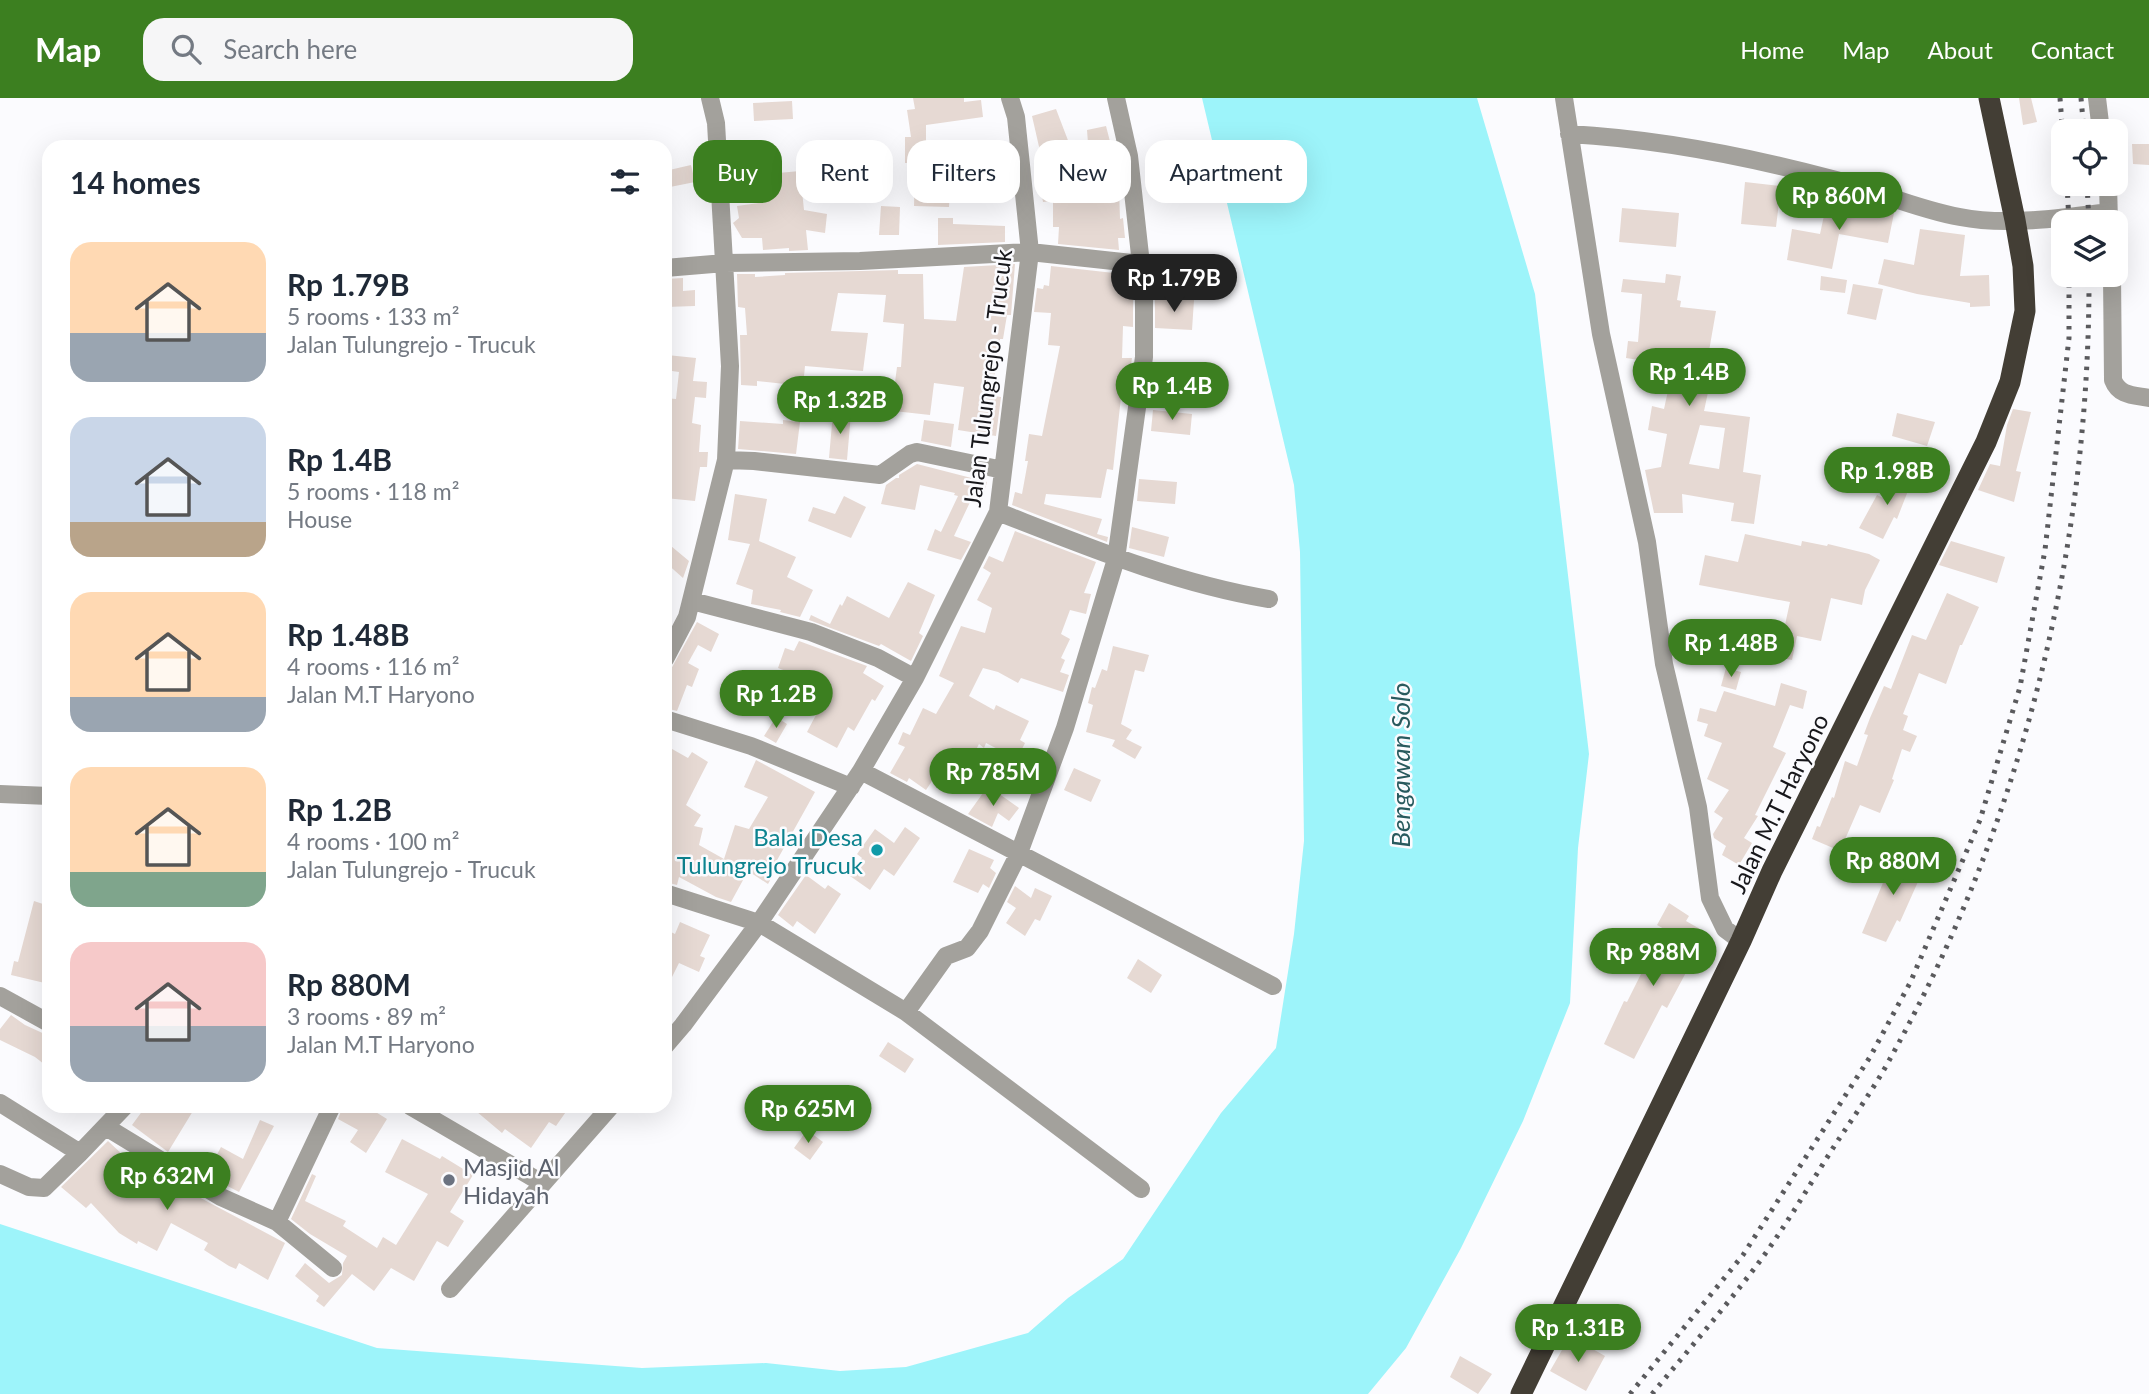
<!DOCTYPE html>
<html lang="en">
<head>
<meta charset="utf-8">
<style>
	:root { --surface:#fff; --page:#f6f6f7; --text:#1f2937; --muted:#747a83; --accent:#3c7f20 }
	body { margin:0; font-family:Lato,sans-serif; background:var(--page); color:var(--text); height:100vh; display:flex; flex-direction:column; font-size:26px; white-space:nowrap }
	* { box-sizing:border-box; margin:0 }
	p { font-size:23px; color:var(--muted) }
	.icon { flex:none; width:38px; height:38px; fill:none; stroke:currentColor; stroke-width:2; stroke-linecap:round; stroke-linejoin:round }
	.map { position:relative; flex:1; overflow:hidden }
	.panel { position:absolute; left:42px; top:42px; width:630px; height:973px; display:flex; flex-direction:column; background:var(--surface); border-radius:21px; box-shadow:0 7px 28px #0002 }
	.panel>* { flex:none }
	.top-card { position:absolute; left:693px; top:42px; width:665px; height:63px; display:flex; gap:14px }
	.tools { position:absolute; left:2051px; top:21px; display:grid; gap:14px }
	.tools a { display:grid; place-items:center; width:77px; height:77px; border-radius:14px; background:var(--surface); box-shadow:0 7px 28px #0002; font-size:35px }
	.price { position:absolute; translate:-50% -60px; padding:0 16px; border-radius:24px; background:var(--accent); color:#fff; font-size:23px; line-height:46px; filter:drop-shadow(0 2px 4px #0008) }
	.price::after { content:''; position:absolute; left:50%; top:42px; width:21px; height:16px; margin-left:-10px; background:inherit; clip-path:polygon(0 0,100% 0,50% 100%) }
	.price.current { background:#222; color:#fff }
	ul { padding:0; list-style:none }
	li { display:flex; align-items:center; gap:21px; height:175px; padding:0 28px }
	li span { display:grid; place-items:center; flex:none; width:196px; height:140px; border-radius:21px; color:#555 }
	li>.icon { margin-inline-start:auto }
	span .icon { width:84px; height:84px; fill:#fffc; stroke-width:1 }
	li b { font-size:30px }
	h2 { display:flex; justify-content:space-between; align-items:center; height:84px; padding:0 28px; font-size:30px }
	.pill { padding:0 24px; border-radius:21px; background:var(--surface); box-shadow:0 7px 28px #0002; font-size:24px; line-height:63px }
	.pill.current { background:var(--accent); color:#fff }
	header { display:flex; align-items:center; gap:42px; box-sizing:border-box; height:98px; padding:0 35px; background:var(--accent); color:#fff }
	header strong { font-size:33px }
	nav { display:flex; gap:38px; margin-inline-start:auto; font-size:24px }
	.search { width:490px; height:63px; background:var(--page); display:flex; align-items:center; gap:18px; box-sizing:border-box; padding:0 24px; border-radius:21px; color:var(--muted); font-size:26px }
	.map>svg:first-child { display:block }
</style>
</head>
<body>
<header>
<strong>Map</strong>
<div class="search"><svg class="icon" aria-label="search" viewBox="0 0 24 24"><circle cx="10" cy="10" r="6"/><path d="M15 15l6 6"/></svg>Search here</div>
<nav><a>Home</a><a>Map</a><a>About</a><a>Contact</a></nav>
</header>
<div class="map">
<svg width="2149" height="1296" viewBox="0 0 2149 1296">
	<rect width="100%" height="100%" fill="#fbfbfe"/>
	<path fill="#9df4fa" d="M1202 0H1477L1535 196 1589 656 1578 750 1570 905 1523 1023 1461 1150 1406 1250 1368 1296H0V1126L377 1250 642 1270 766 1265 840 1273 906 1269 1028 1235 1068 1200 1123 1161 1221 1015 1276 950 1294 836 1304 743 1300 454 1294 387Z"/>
	<path fill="#e6d9d3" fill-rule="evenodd" d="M913 0H964V4L981 2 983 19 926 27V65H905V39H911L907 12 915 11Z
		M2019 0H2031L2037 24 2023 27Z
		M792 3 793 21 754 23 753 5Z
		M1056 11 1069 45 1040 53 1032 18Z
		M1106 28 1114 59 1118 60 1120 121 1123 120 1125 140H1118L1119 152 1058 146 1059 129H1053V103L1043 104 1040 87 1076 81 1075 74 1090 71 1087 32Z
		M2132 46H2149V67L2133 66Z
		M691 67 695 84 665 90V73Z
		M946 69 948 90H950L949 109 914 108 915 71Z
		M800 73 804 112 827 116 825 135 806 132 808 152 789 153V150L763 152 762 140H742L733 125 739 120 737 108 759 105 756 77Z
		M1745 84 1781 88 1776 129 1741 126Z
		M1828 99 1841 102 1840 104 1894 115 1888 145 1839 136 1832 171 1787 162 1792 131 1820 136Z
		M881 108 900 109 899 137H879Z
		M1622 110 1679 115 1676 149 1619 144Z
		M938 120H953V126L1005 128V144L938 147Z
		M1920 131 1965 137 1960 178 1989 177 1990 208 1970 209V205L1917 196 1878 186 1884 161 1914 167Z
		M1015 166 1011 217H1007L1003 241H1000L994 281H997L994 298 1001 299 996 338 958 332 964 289 934 285 930 317 849 308 851 287 894 292 897 269H901L904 226 883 224 886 197 838 195 831 233 868 235 863 273 805 268 803 288 757 283V288L741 287 740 237H747L745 210 738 209 737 176H755V179L785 177V175L898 172V176H923L924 221 956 223 964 169Z
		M1051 168 1123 176V182L1133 183V229L1123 228 1122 260H1132L1129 281H1123L1113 372 1107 371 1101 400 1046 396 1044 406 1102 421 1097 436 1108 439 1107 444 1012 407 1015 394 1022 396 1028 363H1025L1029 336 1042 338 1060 248 1048 247 1051 215 1034 214 1037 190 1043 191 1044 187 1049 188Z
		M1666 176 1681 178 1677 202 1681 203 1680 209 1716 213 1709 253 1706 252 1702 283 1710 285 1704 313 1750 319 1743 374 1761 377 1754 426 1731 423 1734 405 1682 396 1683 415H1654L1645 372 1661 369 1667 336 1648 332 1652 308 1664 311 1671 279 1637 275 1639 262 1626 260 1628 243 1638 244 1642 196 1621 194 1623 181 1665 185ZM1700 327 1725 330 1719 371 1689 366Z
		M1821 178 1847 182 1845 195 1820 192Z
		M683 180V193L695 192V208L666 209 665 181Z
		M1853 186 1883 191 1876 222 1847 216Z
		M1155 201 1194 202 1192 232 1155 230Z
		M667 257 696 260 693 283 707 284 706 300 695 299 692 325 701 327 699 354H708L707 369H700L695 403 665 400 670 355 665 354V300L676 301 679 274 665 272Z
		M2013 311 2031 314 2016 373 2021 374 2014 404 1978 392 1990 366 2000 368 2007 327Z
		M1153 312 1192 316 1190 337 1151 333Z
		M833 314 851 315 847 362 829 360Z
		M1897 315 1935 324 1927 348 1892 338Z
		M783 322 800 324 796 356 738 351 740 323 783 326Z
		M924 322 954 326 951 349 921 343Z
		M917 366 987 384 981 405 971 402 954 438 971 444 961 462 927 452 935 431 941 434 958 398 954 397 955 395 920 387 915 412 881 406 886 387 896 380H899V377Z
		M1895 374 1913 380 1897 421 1894 419 1883 441 1859 430 1877 397 1885 401Z
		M1139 381 1177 384 1175 406 1137 403Z
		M735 396 767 401 759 443 796 459 787 479 813 492 800 519 780 514 781 512 751 506 753 492 736 486 750 446 728 442Z
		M844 398 866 409 851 440 808 423 813 409 835 416Z
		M1132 429 1169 439 1164 459 1129 450Z
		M1015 433 1096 464 1084 495 1091 496 1086 516 1070 512 1061 536 1070 541 1061 560 1065 562 1060 574 1069 577 1063 594 1021 580 1018 585 998 574 983 570 969 598 994 612 996 607 1029 623 1020 642 1025 645 1017 661 986 645 984 650 979 646 959 685 938 674 926 692 909 680 907 684 890 675 905 649 898 646 903 634 910 637 923 610 936 616 954 585 939 578 961 528 985 535 992 510 977 502 991 475 983 470 989 458 1003 464Z
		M1745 436 1801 448 1802 443 1827 448 1828 446 1869 456 1880 462 1865 492 1862 507 1831 500 1821 543 1797 538 1792 562 1758 556 1761 541 1781 545 1790 504 1699 487 1705 457 1738 464Z
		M665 443 689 463 683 480 665 464Z
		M1951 443 2005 459 1997 485 1939 467Z
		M908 484 935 497 919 535 923 538 911 563 881 546 879 548 809 522 811 517 830 526 840 506 842 508 847 498 889 520Z
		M1947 495 1979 509 1962 547H1960L1946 586 1919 575 1903 616 1908 618 1903 632 1917 638 1910 654 1902 651 1892 681 1894 682 1880 715 1860 707 1840 753 1812 741 1817 728 1820 729 1832 699 1834 700 1845 663 1857 668 1868 637 1864 636 1870 620 1884 588 1891 591 1912 537 1926 542Z
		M697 524 719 536 711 554 698 547 688 565 699 571 692 589 687 587 677 613 665 610V582Z
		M799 543 867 568 863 575 884 588 875 603 872 601 854 633 848 629 837 650 807 634 818 613 813 610 815 608 787 594 796 577 778 570 785 550 794 553Z
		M1113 548 1149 557 1144 574 1135 572 1121 626 1132 632 1126 641 1142 649 1135 661 1112 648 1115 642 1086 634 1093 607 1088 605 1092 589 1095 590 1102 571 1107 573Z
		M1726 570 1741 574 1736 592 1721 588Z
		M1781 585 1807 593 1803 611 1790 607 1773 649 1786 655 1755 717 1758 718 1744 740 1752 745 1739 767 1722 757 1726 748 1714 740 1713 736 1723 720 1714 714 1729 692 1707 681 1722 645 1704 638 1708 626 1697 623 1700 610 1716 614 1724 593 1775 608Z
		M776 619 787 626 776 645 764 638Z
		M665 647 688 660 692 654 708 664 686 707 701 717 694 728 703 730 699 747 724 761 735 727 749 731 768 699 744 689 756 662 815 694 776 764 779 766 768 786 748 773 731 804 716 799 679 779 677 787 665 784Z
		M1074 670 1101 682 1091 704 1064 692Z
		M988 688 1019 710 1009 723 998 715 992 729 968 716Z
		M905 729 920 740 894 778 884 771 870 792 850 778 862 760 857 756 875 731 894 745Z
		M969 751 994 762 990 770 996 775 989 790 983 786 978 795 953 784Z
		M1895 756 1925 768 1900 824 1897 822 1886 844 1862 835Z
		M806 777 825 791 828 787 841 796 815 836 797 823 793 829 778 817Z
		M1015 788 1031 800 1035 790 1052 798 1040 823 1035 821 1025 838 1006 825 1016 810 1007 804Z
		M34 803 49 808V886L11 877 14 863 18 864Z
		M1669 805 1689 818 1686 823 1700 831 1684 862 1691 865 1682 882 1667 910 1662 907 1634 961 1604 946 1624 903 1627 904 1645 868 1661 876 1680 840 1657 827Z
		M680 824 710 837 700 858 705 860 699 874 679 865 665 893V831L675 836Z
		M1138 861 1162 877 1151 895 1127 880Z
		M11 917 25 927 49 938V970L35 959 0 942V931Z
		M888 944 914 961 905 975 879 958Z
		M146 1008H196L168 1054 132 1027Z
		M343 1008H366L387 1021 366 1055 350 1044 358 1032 338 1021Z
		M470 1008H570L556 1028 549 1024 531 1050 505 1031 502 1035Z
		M260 1022 274 1028 239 1094 206 1077 221 1049 243 1061Z
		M807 1032 823 1044 810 1062 794 1050Z
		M402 1041 440 1061 442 1058 473 1077 450 1114 464 1123 448 1149 437 1143 414 1183 391 1170 374 1193 352 1176 324 1209 316 1203 319 1198 295 1178 305 1165 329 1185 342 1177 343 1165 347 1158 310 1136 291 1121 312 1076 316 1078 305 1103 346 1123 343 1128 377 1150 383 1139 396 1147 428 1096 385 1074Z
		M108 1043 140 1073 145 1066 156 1073 153 1078 182 1098 187 1093 194 1099 195 1097 285 1145 268 1182 239 1165 236 1171 229 1168 204 1152 208 1145 171 1125 157 1153 138 1143 137 1146 119 1135 91 1105 86 1110 61 1089Z
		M1570 1238 1605 1258 1586 1293 1550 1273Z
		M1460 1258 1492 1276 1478 1296 1450 1279Z"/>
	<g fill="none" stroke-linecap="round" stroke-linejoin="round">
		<path stroke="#a3a19c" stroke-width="18" d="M1116 0 1129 58 1141 166
			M1564 0 1601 236 1647 444 1664 566 1698 709 1710 800 1725 831 1741 843
			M2097 0 2101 33
			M1569 36C1657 41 1746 58 1832 81 1875 92 1916 111 1960 119 2005 128 2063 120 2109 114
			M2108 86 2109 124
			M665 170 725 165 860 163 1030 154 1141 166 1144 176V259L1116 461 1065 630 1019 755 980 833 967 850 946 858 906 914
			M2112 177 2113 282C2119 298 2134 297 2149 300
			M726 362 754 363 880 377 910 356 917 354 1003 372
			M998 414C1088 449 1174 485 1269 501
			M692 503 811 534 878 560 915 580
			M665 561 687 519 726 362 730 268 716 25 710 0
			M665 621 751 648 851 689
			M861 673 1273 888
			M0 696 49 698
			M665 795 759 825 861 673 915 580 998 414 1030 154 1016 19 1010 0
			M0 898 49 925
			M665 948 683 927 759 825 906 914 1141 1091
			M0 1005 80 1055 125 1008
			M410 1008 542 1085
			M106 1029 221 1099 277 1124 332 1008
			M0 1076 29 1089 44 1090 80 1055
			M277 1124 333 1170
			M450 1191 611 1008"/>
		<path stroke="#433e35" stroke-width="21" d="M1521 1296 1741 843 1772 773 1986 344 2010 284 2025 213 2023 168 2015 122 1989 0"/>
		<path stroke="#5a5a5d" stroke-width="5" stroke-dasharray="3.5 7" stroke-linecap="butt" d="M2060 0 2063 39
			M2081 0 2084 33
			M2067 86 2069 124
			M2087 86 2089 124
			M1630 1296 1743 1157 1870 959 1910 885 1980 722 2020 589 2045 452 2069 240V177
			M1652 1296C1686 1255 1721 1214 1754 1171 1783 1133 1808 1089 1835 1047 1854 1018 1875 989 1891 959 2023 722 2090 448 2089 177"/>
	</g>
	<circle fill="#0f9aa8" stroke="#fbfbfe" stroke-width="2.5" cx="877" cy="752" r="7"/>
	<circle fill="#6b7280" stroke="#fbfbfe" stroke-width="2.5" cx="449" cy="1082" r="7"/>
	<g text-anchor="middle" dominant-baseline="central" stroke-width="5" stroke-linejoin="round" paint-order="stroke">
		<g font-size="24" fill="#17171b" stroke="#fbfbfe">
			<text transform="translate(987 280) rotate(-83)">Jalan Tulungrejo - Trucuk</text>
			<text transform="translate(1778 705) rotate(-64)">Jalan M.T Haryono</text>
		</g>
		<g font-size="24" fill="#0d838f" stroke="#fbfbfe" text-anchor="end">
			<text x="863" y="738">Balai Desa<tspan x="863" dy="28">Tulungrejo Trucuk</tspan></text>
		</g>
		<g font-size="24" fill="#5b616d" stroke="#fbfbfe" text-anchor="start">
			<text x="463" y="1068">Masjid Al<tspan x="463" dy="28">Hidayah</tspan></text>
		</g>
		<g font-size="26" font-style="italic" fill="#285a5e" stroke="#fbfbfe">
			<text transform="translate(1400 667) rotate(-90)">Bengawan Solo</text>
		</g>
	</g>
</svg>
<div class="tools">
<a><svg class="icon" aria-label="locate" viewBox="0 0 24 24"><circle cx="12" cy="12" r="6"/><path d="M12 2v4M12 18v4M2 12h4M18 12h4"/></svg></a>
<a><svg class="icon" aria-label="layers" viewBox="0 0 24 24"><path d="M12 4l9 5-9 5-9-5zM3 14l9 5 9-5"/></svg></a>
</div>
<b class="price" style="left:1839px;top:134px">Rp 860M</b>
<b class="price current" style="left:1174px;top:216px">Rp 1.79B</b>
<b class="price" style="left:1689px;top:310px">Rp 1.4B</b>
<b class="price" style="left:1172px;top:324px">Rp 1.4B</b>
<b class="price" style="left:840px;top:338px">Rp 1.32B</b>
<b class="price" style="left:1887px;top:409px">Rp 1.98B</b>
<b class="price" style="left:1731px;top:581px">Rp 1.48B</b>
<b class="price" style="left:776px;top:632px">Rp 1.2B</b>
<b class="price" style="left:993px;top:710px">Rp 785M</b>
<b class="price" style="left:1893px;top:799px">Rp 880M</b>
<b class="price" style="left:1653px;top:890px">Rp 988M</b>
<b class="price" style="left:808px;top:1047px">Rp 625M</b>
<b class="price" style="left:167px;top:1114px">Rp 632M</b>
<b class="price" style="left:1578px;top:1266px">Rp 1.31B</b>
<div class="top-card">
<a class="pill current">Buy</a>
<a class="pill">Rent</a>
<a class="pill">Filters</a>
<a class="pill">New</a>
<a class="pill">Apartment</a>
</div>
<section class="panel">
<h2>14 homes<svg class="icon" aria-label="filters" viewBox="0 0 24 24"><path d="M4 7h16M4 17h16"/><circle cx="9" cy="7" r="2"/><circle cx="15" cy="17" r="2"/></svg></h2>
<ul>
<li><span style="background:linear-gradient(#ffd9b3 65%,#9aa5b1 0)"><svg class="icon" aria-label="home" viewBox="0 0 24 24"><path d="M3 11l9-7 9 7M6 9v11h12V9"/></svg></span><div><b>Rp 1.79B</b><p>5 rooms · 133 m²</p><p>Jalan Tulungrejo - Trucuk</p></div></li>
<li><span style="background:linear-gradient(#c9d6e8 75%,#b9a48a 0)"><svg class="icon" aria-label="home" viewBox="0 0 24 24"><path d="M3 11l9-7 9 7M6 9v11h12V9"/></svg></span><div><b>Rp 1.4B</b><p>5 rooms · 118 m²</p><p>House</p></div></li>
<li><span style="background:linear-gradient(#ffd9b3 75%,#9aa5b1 0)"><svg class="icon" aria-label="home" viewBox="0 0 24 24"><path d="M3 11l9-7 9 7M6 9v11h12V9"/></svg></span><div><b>Rp 1.48B</b><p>4 rooms · 116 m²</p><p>Jalan M.T Haryono</p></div></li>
<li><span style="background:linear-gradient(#ffd9b3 75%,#7fa58c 0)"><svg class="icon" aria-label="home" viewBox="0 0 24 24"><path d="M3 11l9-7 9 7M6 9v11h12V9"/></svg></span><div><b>Rp 1.2B</b><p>4 rooms · 100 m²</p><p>Jalan Tulungrejo - Trucuk</p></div></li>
<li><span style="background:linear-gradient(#f6c9c9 60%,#9aa5b1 0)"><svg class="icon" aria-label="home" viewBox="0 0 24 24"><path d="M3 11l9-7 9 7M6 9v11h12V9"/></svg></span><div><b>Rp 880M</b><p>3 rooms · 89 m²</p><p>Jalan M.T Haryono</p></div></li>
</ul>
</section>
</div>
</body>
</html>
